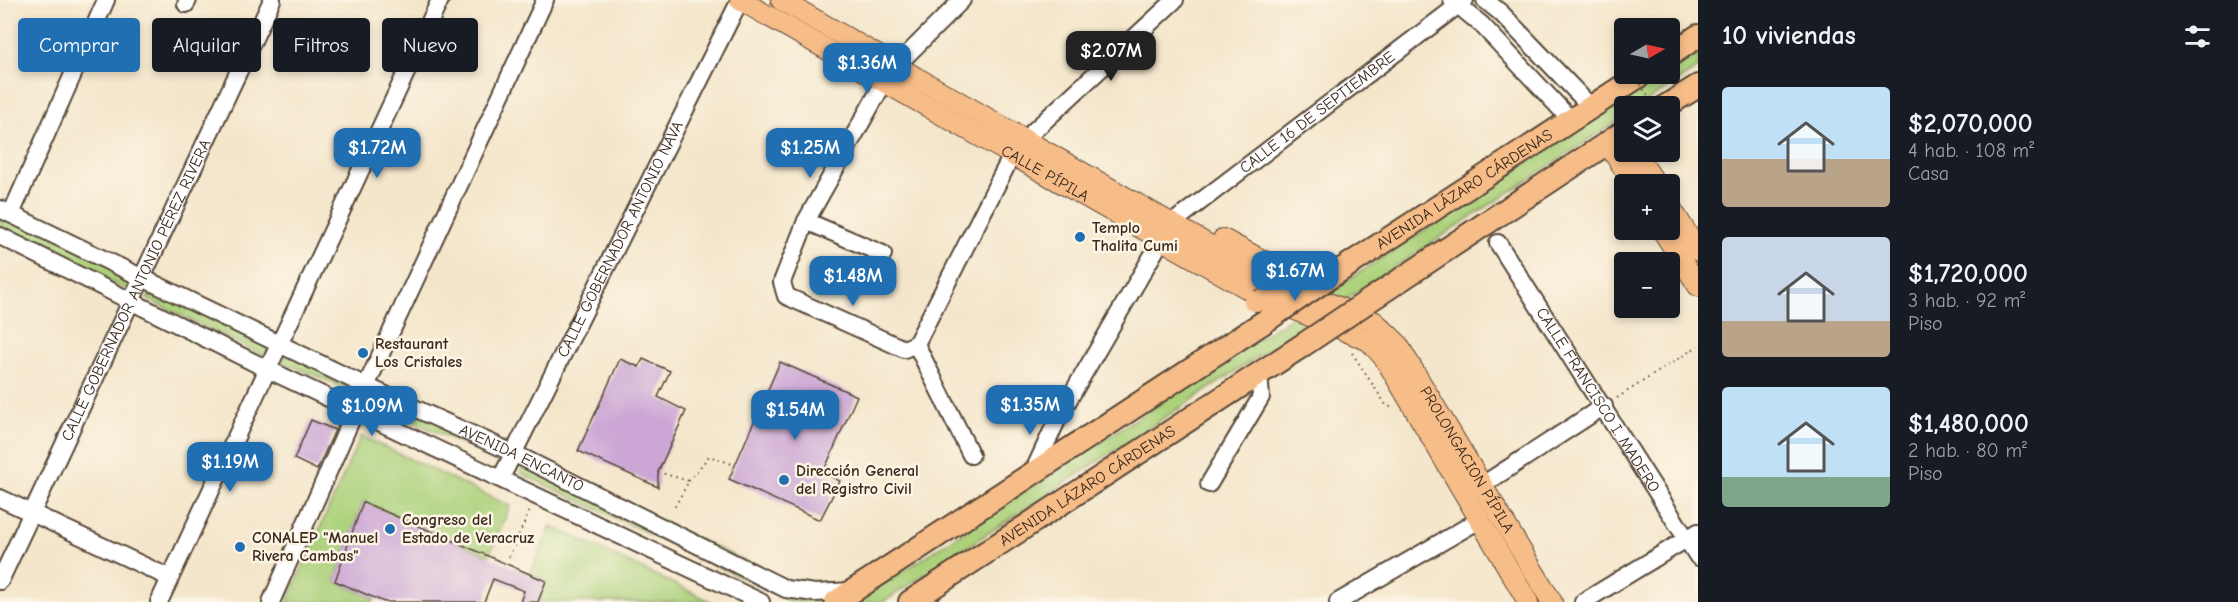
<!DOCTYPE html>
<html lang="es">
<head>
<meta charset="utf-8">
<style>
	:root { --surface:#171b24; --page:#242831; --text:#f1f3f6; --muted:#9ea1a6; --accent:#1f6fb2 }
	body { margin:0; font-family:"Comic Neue",sans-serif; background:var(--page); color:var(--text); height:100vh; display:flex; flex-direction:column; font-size:22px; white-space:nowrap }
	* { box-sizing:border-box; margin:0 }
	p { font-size:20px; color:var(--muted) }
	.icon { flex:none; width:33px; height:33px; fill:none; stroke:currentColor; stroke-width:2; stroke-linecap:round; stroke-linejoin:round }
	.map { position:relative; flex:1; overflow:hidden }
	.panel { display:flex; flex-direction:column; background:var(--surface); width:540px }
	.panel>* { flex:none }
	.top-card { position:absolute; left:18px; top:18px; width:570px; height:54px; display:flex; gap:12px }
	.needle { width:39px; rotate:81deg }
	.tools { position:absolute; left:1614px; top:18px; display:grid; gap:12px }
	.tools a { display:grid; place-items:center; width:66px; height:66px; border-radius:6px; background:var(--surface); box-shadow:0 3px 9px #0003; font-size:30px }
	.price { position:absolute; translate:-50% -51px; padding:0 14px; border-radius:12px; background:var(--accent); color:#fff; font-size:20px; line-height:39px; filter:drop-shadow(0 2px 3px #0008) }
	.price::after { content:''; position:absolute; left:50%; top:36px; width:18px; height:14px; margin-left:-9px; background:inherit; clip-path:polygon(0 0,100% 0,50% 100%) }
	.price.active { background:#222; color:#fff }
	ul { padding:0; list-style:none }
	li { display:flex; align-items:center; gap:18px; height:150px; padding:0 24px }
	li span { display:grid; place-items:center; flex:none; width:168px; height:120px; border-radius:6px; color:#555 }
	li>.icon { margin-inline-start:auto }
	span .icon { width:72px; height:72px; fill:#fffc; stroke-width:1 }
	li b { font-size:26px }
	h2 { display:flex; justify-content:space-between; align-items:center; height:72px; padding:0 24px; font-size:26px }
	.pill { padding:0 21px; border-radius:6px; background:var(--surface); box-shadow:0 3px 9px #0003; font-size:21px; line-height:54px }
	.pill.active { background:var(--accent); color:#fff }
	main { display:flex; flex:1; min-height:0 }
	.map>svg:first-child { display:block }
</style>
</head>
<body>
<main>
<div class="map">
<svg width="1698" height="602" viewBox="0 0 1698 602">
	<rect width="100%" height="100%" fill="#fcf5e5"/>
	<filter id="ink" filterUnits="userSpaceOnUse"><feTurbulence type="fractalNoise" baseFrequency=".0167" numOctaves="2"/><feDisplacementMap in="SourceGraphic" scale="12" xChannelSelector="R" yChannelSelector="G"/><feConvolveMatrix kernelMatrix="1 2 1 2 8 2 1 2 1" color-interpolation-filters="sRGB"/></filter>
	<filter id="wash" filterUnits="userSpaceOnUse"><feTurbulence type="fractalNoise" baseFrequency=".008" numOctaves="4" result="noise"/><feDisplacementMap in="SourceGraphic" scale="24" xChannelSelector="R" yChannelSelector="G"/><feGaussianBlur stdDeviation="1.35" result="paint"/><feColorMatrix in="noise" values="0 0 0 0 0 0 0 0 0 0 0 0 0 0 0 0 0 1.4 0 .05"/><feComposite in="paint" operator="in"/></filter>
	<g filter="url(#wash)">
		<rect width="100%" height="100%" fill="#f4e6cb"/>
		<path fill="#acd17a" stroke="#747e4c" stroke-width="1.5" d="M1698 50V68L1640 106H1624V117L883 602H856L1663 74H1670V69Z
			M0 207 140 277 133 293 0 226Z
			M154 284 274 338 265 356 147 299Z
			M289 346 362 378 356 392 282 362Z
			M380 389 507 448 500 461 373 403Z
			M361 436 510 506 489 556 363 502 335 581 374 598 373 602H287Z
			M527 458 793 584 830 593 817 602H788L785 598 520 473Z
			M551 526 712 602H538L546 581 530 574Z"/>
		<g id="blocks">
			<path fill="#cca7d6" d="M620 359 639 367 643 359 670 371 658 397 686 411 658 472V487L578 451Z
				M780 362 857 396 823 473 840 481 820 520 729 479Z
				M311 420 335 430 317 470 294 459Z
				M363 502 546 581 538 602H520L524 591 493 579 484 602H384L335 581Z"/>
		</g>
	</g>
	<g filter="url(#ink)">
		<use href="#blocks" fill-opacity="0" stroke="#574638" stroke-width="1.5"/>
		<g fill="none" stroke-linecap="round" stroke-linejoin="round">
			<g stroke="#574638" stroke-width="20">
				<g id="minor">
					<path d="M1452 0 1482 25 1570 119"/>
					<path d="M1485 0 1501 13 1591 107"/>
					<path d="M186 4 188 0"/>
					<path d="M896 66 962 0"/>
					<path d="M884 82 806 221 782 282 786 296 904 349 916 344 1012 155 1025 139 1175 0"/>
					<path id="s1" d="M0 209 366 386 513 453 786 589 815 593 852 591"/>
					<path d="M11 214 106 0"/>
					<path d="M806 221 883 254"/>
					<path id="s2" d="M1171 224 1465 0"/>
					<path d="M0 236 269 370 761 602"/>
					<path id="s3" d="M1498 243 1698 557"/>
					<path d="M916 344 971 455"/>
					<path d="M1034 470 1058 418 1162 239"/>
					<path id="s4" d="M501 478 740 0"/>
					<path d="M1209 484 1261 397 1259 375"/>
					<path d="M1481 486 1604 406"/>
					<path d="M0 498 170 578"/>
					<path id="s5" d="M0 581 272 0"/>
					<path d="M159 602 440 0"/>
					<path d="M271 602 366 386 545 0"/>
					<path d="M1338 602 1481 519"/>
					<path d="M1583 602 1698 532"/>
				</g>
			</g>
			<g stroke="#574638" stroke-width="22">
				<g id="major">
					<path id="s6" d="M740 0 1255 293 1369 341 1385 359 1528 602"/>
					<path id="s7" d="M781 0 1265 277 1375 322 1397 343 1552 602"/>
					<path d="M1607 143 1634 184"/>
					<path d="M1635 152 1656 184"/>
					<path d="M1670 206 1698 251"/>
					<path d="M1662 230 1698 286"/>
					<path d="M1223 239 1279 269"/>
				</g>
			</g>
			<g stroke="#574638" stroke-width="26">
				<g id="highway">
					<path d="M1670 55 1698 36"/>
					<path d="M1666 106 1698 86"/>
					<path id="s8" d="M1327 279 1642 74"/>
					<path d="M1367 302 1624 132"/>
					<path d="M836 602 1264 322"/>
					<path id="s9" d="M910 602 1300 347"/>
				</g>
			</g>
			<path stroke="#574638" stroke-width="2" stroke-dasharray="1.5 4.5" stroke-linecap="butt" d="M1352 353 1386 405 1395 409
				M1617 398 1698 346
				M658 472 689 481 674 508
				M689 481 709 456 735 465
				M509 557 530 510"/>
			<use href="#minor" stroke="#fff" stroke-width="16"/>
			<use href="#major" stroke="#f7bd88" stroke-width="20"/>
			<use href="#highway" stroke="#f7bd88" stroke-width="22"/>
			<g stroke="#574638" stroke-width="22" stroke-linecap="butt">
				<path id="major-bridge" d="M1254 301C1273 301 1290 289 1279 269"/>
			</g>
			<g stroke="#574638" stroke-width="26" stroke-linecap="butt">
				<path id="highway-bridge" d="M1264 322 1327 279
					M1300 347 1367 302"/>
			</g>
			<path stroke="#574638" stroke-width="2" stroke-dasharray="1.5 4.5" stroke-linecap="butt" d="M1634 74 1654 106"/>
			<use href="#major-bridge" stroke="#f7bd88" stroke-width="20"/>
			<use href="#highway-bridge" stroke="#f7bd88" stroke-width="22"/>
		</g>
	</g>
	<g fill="#1f6fb2" stroke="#fcf5e5" stroke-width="2">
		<circle cx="1080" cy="237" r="6"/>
		<circle cx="363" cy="353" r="6"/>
		<circle cx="784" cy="480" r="6"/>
		<circle cx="390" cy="529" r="6"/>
		<circle cx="240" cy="547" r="6"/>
	</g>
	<g text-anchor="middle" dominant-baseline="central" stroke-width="5" stroke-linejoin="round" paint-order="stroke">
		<g font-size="16" fill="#3b2a1e" stroke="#fcf5e5">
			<text stroke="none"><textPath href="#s2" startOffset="184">CALLE 16 DE SEPTIEMBRE</textPath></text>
			<text stroke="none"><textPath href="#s6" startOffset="351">CALLE PÍPILA</textPath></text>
			<text stroke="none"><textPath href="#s8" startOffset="164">AVENIDA LÁZARO CÁRDENAS</textPath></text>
			<text stroke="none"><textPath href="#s4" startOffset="267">CALLE GOBERNADOR ANTONIO NAVA</textPath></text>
			<text stroke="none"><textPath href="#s5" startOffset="321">CALLE GOBERNADOR ANTONIO PÉREZ RIVERA</textPath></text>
			<text stroke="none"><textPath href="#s3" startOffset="186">CALLE FRANCISCO I. MADERO</textPath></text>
			<text stroke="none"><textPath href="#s1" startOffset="578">AVENIDA ENCANTO</textPath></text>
			<text stroke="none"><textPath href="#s7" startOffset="843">PROLONGACION PÍPILA</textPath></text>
			<text stroke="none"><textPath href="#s9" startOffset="212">AVENIDA LÁZARO CÁRDENAS</textPath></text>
		</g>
		<g font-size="16" font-weight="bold" fill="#3b2a1e" stroke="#fcf5e5" text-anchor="start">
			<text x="1092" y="228">Templo<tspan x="1092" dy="18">Thalita Cumi</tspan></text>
			<text x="375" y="344">Restaurant<tspan x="375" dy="18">Los Cristales</tspan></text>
			<text x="796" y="471">Dirección General<tspan x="796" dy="18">del Registro Civil</tspan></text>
			<text x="402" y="520">Congreso del<tspan x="402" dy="18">Estado de Veracruz</tspan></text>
			<text x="252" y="538">CONALEP "Manuel<tspan x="252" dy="18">Rivera Cambas"</tspan></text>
		</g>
	</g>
</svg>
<div class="tools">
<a><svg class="needle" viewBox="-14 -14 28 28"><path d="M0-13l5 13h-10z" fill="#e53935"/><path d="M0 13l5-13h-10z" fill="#9ea1a6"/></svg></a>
<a><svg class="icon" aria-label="layers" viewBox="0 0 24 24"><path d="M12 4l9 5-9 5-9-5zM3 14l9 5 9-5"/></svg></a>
<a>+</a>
<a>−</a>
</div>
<b class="price active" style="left:1111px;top:82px">$2.07M</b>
<b class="price" style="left:867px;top:94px">$1.36M</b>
<b class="price" style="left:377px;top:179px">$1.72M</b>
<b class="price" style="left:810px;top:179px">$1.25M</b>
<b class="price" style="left:1295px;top:302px">$1.67M</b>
<b class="price" style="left:853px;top:307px">$1.48M</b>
<b class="price" style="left:1030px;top:436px">$1.35M</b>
<b class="price" style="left:372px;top:437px">$1.09M</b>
<b class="price" style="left:795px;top:441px">$1.54M</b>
<b class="price" style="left:230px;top:493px">$1.19M</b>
<div class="top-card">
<a class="pill active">Comprar</a>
<a class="pill">Alquilar</a>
<a class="pill">Filtros</a>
<a class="pill">Nuevo</a>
</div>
</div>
<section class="panel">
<h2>10 viviendas<svg class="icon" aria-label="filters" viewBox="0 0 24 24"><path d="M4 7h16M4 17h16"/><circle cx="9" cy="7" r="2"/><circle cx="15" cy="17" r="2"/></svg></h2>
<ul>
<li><span style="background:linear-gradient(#bfe0f5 60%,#b9a48a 0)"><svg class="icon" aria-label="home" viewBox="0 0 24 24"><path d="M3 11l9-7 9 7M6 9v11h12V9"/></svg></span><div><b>$2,070,000</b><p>4 hab. · 108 m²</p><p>Casa</p></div></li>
<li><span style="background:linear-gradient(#c9d6e8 70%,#b9a48a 0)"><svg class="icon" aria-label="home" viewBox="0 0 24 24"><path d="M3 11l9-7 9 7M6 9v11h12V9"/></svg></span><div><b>$1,720,000</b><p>3 hab. · 92 m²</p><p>Piso</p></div></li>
<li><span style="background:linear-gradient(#bfe0f5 75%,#7fa58c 0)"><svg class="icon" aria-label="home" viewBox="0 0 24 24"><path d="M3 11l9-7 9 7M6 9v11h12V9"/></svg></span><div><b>$1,480,000</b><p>2 hab. · 80 m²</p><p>Piso</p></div></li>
</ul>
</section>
</main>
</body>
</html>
